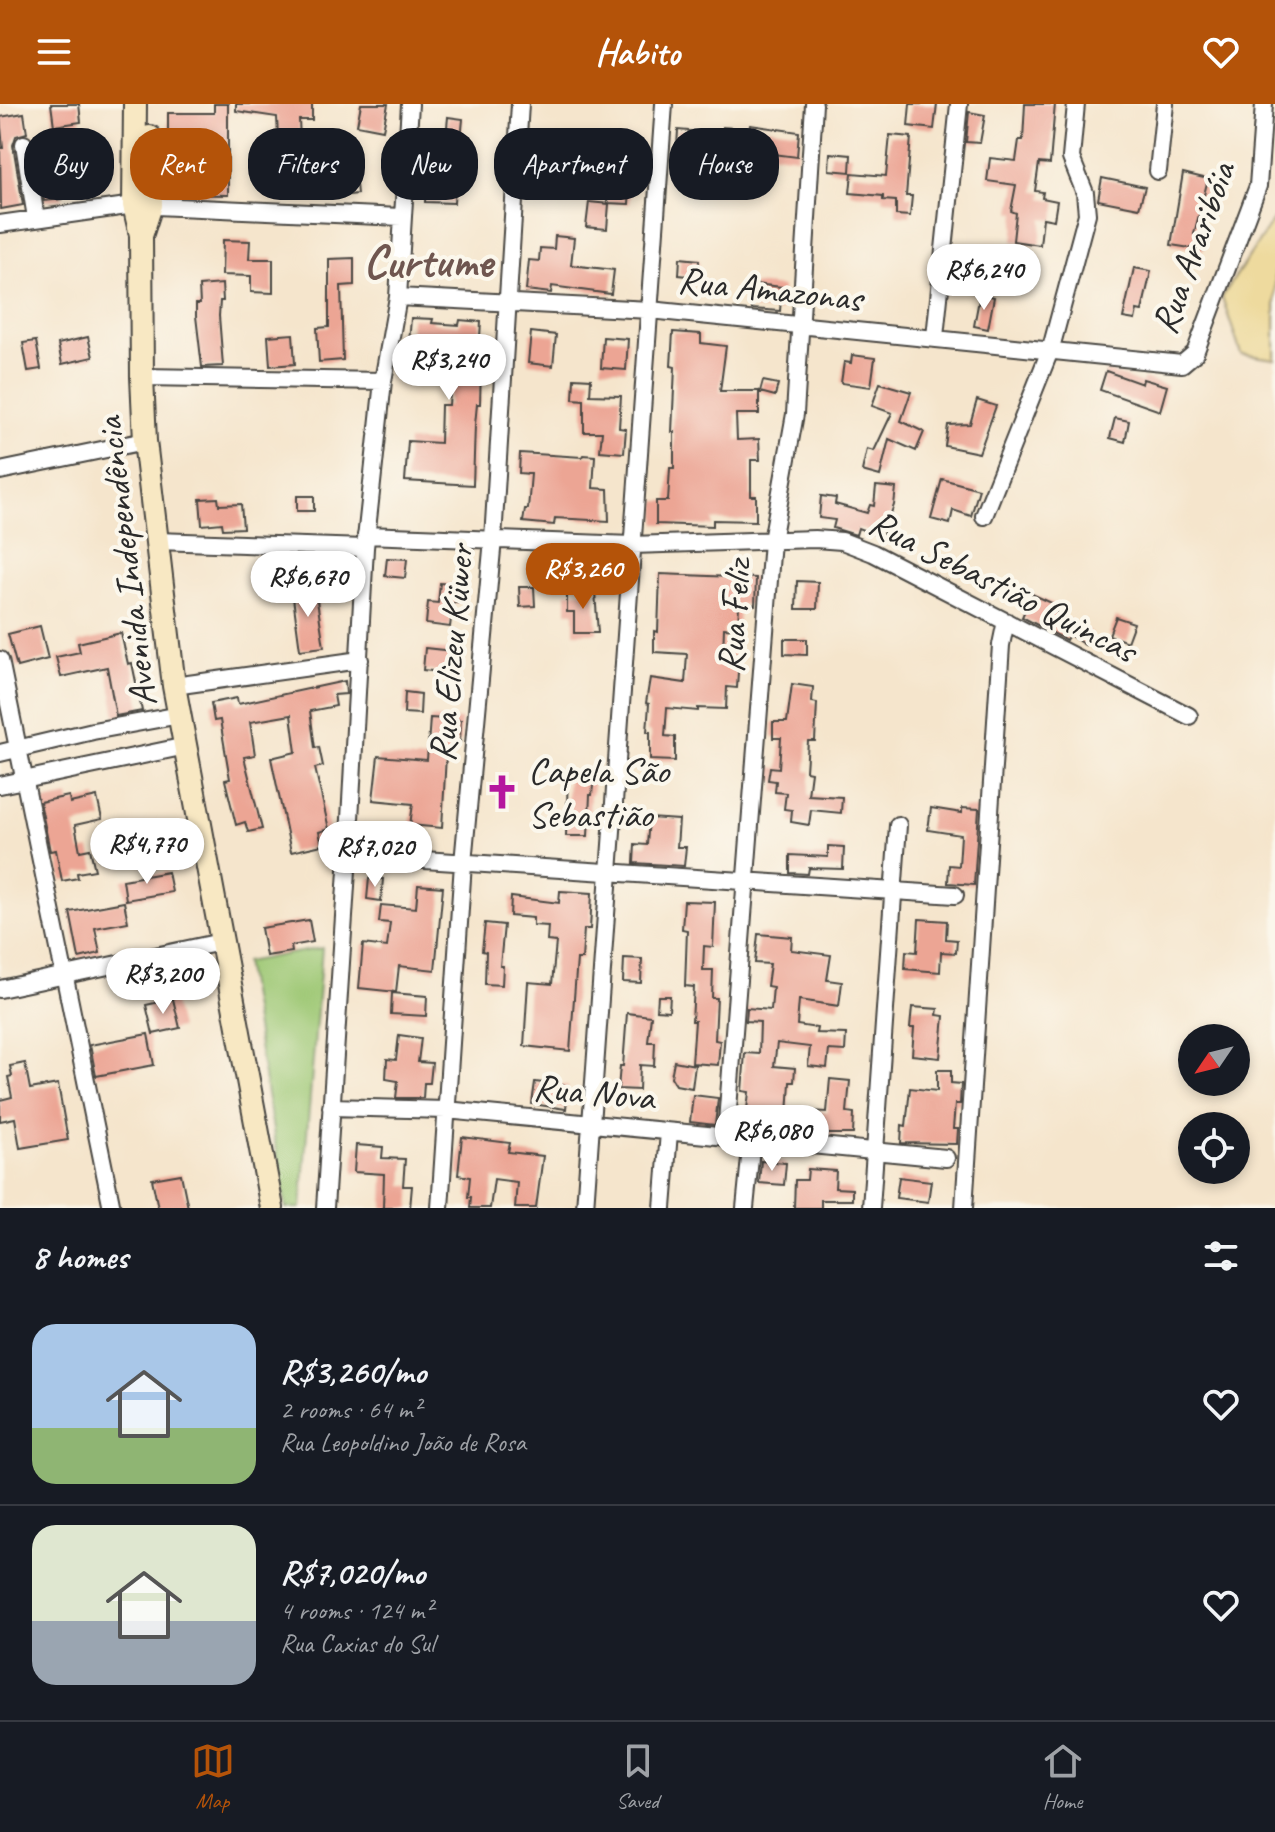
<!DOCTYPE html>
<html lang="en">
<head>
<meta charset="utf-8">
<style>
	:root { --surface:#171b24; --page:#20242c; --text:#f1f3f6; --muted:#9ea1a6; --line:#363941; --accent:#b45309 }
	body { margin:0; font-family:Caveat,sans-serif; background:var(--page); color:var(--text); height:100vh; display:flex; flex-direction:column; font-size:30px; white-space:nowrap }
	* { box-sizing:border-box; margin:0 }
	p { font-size:26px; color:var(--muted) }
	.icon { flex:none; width:44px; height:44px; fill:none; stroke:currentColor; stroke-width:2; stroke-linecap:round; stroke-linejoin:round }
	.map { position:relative; height:1104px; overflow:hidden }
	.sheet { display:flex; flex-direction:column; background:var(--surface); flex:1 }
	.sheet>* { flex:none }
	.guide { position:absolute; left:24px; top:24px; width:800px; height:72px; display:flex; gap:16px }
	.needle { width:52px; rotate:235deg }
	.fabs { position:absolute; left:1178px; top:920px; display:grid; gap:16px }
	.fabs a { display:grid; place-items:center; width:72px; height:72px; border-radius:50%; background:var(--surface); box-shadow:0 4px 12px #0003; font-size:40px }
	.price { position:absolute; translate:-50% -68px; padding:0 18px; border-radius:28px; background:#fff; color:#222; font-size:26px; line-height:52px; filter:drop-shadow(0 2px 4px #0008) }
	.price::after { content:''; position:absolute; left:50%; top:48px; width:24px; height:18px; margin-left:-12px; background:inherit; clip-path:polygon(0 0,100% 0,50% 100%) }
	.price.on { background:var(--accent); color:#fff }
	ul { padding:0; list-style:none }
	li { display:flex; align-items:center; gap:24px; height:200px; padding:0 32px }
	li+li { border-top:2px solid var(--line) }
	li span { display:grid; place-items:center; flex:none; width:224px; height:160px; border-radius:24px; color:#555 }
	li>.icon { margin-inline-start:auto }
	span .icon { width:96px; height:96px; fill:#fffc; stroke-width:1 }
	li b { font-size:34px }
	h2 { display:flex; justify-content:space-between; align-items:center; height:96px; padding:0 32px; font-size:34px }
	.pill { padding:0 28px; border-radius:32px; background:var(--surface); box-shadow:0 4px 12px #0003; font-size:28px; line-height:72px }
	.pill.on { background:var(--accent); color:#fff }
	header { display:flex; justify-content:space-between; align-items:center; height:104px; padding:0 32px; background:var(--accent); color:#fff; font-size:36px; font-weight:700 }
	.tabs { display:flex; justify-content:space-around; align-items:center; height:112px; border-top:2px solid var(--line); background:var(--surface); font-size:22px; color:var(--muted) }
	.tabs a { display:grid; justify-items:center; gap:4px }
	.tabs .on { color:var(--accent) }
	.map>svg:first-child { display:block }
</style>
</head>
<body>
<header><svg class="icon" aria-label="menu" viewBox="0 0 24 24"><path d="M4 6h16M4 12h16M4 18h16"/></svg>Habito<svg class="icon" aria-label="heart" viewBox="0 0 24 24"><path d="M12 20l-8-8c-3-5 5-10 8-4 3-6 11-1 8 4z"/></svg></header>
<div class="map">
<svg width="1275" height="1104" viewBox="0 0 1275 1104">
	<rect width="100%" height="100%" fill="#fbf7ec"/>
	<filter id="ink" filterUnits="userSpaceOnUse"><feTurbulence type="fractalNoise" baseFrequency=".0125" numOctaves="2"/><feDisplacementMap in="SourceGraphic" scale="16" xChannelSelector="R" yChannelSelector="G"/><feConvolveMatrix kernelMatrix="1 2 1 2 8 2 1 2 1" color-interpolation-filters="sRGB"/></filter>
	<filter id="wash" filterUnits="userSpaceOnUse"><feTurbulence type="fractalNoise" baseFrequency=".006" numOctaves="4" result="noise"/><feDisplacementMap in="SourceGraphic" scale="32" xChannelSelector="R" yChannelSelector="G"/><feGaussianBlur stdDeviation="1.8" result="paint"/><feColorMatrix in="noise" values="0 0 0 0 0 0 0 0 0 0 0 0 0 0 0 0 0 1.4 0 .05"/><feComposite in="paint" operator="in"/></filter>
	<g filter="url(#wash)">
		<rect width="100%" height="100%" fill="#f5e5cc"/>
		<path fill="#9ec874" stroke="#647a50" stroke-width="2" d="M322 844 301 1104H286L245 858Z"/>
		<path fill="#eeda9e" stroke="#8c8264" stroke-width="2" d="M1275 113V255L1241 250 1222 193Z"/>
		<g id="blocks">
			<path fill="#eca594" d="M51 0H79L81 18 54 22Z
				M214 0H228V91L168 90V9H214Z
				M236 0H312V16H299L302 71 280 72 277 13 236 7Z
				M361 0H388L383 26 357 21Z
				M910 0H937L934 25 908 22Z
				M1025 0H1055L1050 60 1039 59 1035 87 1043 88 1042 94 1057 97 1054 116 1043 114 1040 141 1013 137 1016 109 1011 107 1016 81 987 77 990 54 1016 57 1019 36H1023Z
				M969 8 985 11 980 39 966 38Z
				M24 9 27 29 16 32 13 41 23 101 1 105 0 44H3L0 13Z
				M448 13 463 15 459 57 444 55Z
				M750 21 799 28 797 53 742 46V49L677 43 678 26 723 30V23L749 25Z
				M890 31 911 33 906 92H912L910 112 896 111V97L883 96V92L850 89 852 69 886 72Z
				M53 35 61 69 58 70 62 95 44 97 35 38Z
				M544 37 574 40 571 70 578 71 576 94 540 90Z
				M830 49 851 51 850 68 829 66Z
				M354 60 357 90 332 93 329 62Z
				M1183 69 1208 75 1194 130 1205 131 1203 146 1171 141Z
				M1102 74 1145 83 1139 104 1098 96Z
				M426 78 455 80 454 99 425 98Z
				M608 80 630 81 629 100 607 99Z
				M589 98 609 100 607 125 586 123Z
				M555 132 574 134 571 161 614 166 611 190 552 182 551 189 526 186 529 156 539 157 540 144 554 145Z
				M223 136 250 137 249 155H273V189L251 188V172L222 171Z
				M354 154V181L341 182 343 256 319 258 317 224 329 223V155Z
				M680 154 699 156 698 173 679 171Z
				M1134 164 1151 167 1142 207 1137 206 1135 216 1123 214Z
				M222 180 223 197H220L219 212 223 262 202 263 196 212V200H200L199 182Z
				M754 180 782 183 780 207 752 205Z
				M980 190 994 193 988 225 974 222Z
				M411 214 433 215 432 219 459 221 460 216 481 218 478 263H481L480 300H477L475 321 473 381 405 377 408 337 440 339 441 301H449L452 264 418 262 419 241 409 240Z
				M531 228 556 231 553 262 528 259Z
				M673 228 701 230V239L726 242 720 287H759V310H736L737 336 759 335 760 356H751V392H756V417L713 416V422L656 420V397H668L670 364H674V328H672L675 263 671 262Z
				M293 230 295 260 270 262 268 232Z
				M88 233 93 253 62 260 58 240Z
				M603 233 628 235 626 266 601 264Z
				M36 237 41 265 28 267 23 239Z
				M852 251 875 254 871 283 841 279 844 258 851 259Z
				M1106 267 1142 280 1143 275 1167 282 1160 307 1100 286Z
				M574 274 591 275 590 291 621 292 619 324 626 325 624 349 600 347 602 328H584V296L573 295Z
				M763 277 778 280 775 292 760 288Z
				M880 279 911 288 901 317 924 328 916 347 889 335 880 372 862 367 867 345 874 347 892 309 872 302Z
				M977 296 996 302 979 349 945 342 948 321 970 320Z
				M1115 314 1129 317 1125 338 1110 334Z
				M520 349 582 353 583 351 595 352 593 384 608 385 609 417 555 414 554 421 523 418 525 405H528L531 370 519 369Z
				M942 375 979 385 971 412 953 406 950 420 931 415Z
				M876 382 896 384 894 401 882 433 858 424 856 431 833 424 835 416 819 414 821 392 836 394 835 400 867 409 870 401 874 402Z
				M297 392H314V407H297Z
				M218 394 219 401 241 400 243 424 223 425 222 419 202 421 200 395Z
				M387 454 407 455 405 474 385 472Z
				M660 470 756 474 755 501 739 500 738 525 724 524 723 550 739 551 737 584 727 583 726 605 698 604V607L667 604 665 632 675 633V657L650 656V628H647L649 600 646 599 650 574 685 579 687 550 654 548V527L658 528Z
				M797 477 818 478 817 505H796Z
				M440 479 460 481 459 499H453L450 523 426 520 428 498 438 499Z
				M315 483 324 543 300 546 292 486Z
				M519 483H534L535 502 520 503Z
				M595 487 598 529H574V508H567V488Z
				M1032 490 1056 501 1054 507 1092 529 1085 541 1069 531 1066 536 1022 513Z
				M1116 513 1134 519 1127 538 1109 531Z
				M40 522 48 555 17 563 8 530Z
				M121 529 128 560 132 559 142 607 116 612 107 563 61 573 56 553 80 548 78 539Z
				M784 535H807V551L784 550Z
				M425 544 452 547 450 569 423 566Z
				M345 577 346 590 334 591 336 602 310 607 315 644 319 643 323 662 315 664 329 725 319 728 322 741 291 748 271 654 296 648 291 611 250 618 255 651 244 653 262 725 248 728 245 718 236 721 225 676 230 675 220 616 214 617 211 599 237 594 238 600Z
				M792 580 813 583 812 598 817 599 815 637H808L806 667 811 668 808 691 842 693 841 709 811 706 809 721 791 718 792 706 784 705 786 689 775 688 776 677 768 676 770 663 779 664 781 634H773V618H787Z
				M405 588 421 590 420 610 404 609Z
				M430 614 461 616 460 638 452 637 451 651H446L442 724 410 721 413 700 373 696 378 652 427 656Z
				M568 670 594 672 592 691H590L588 732H566Z
				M69 692 70 699 97 693 102 715 75 721 80 747 90 745 95 766 77 769 78 774 62 777 56 746 50 747 40 698Z
				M931 704 962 709V704L979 705 974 781 948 779 949 761 959 762 961 731 928 726Z
				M649 714 679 716 677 743H686L684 762 634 759 635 740 647 741Z
				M828 742 844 743 843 765 809 764 808 770 790 769V751L828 753Z
				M168 768 172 788 126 796 123 776Z
				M369 774 383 775 381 797 367 795Z
				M418 781 443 783 435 866 399 862 396 888 359 884 363 840 387 843 390 819 379 818 381 801 416 804Z
				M560 787 592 789 590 825H584L582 855H577L570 947 524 942 528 878 552 880 556 838 547 837 548 822 533 821V814L510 812 511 793 559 799Z
				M684 797 715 798 713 843 704 842 703 866H713L712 894H717L715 936 720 937 718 961 692 959 695 917H692L694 883 685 882 687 826 682 825Z
				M124 798 128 818 95 824 100 849 79 854 70 808Z
				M919 815 947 817 946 835 957 836 956 849 941 848 940 868 905 865 906 847 917 848Z
				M309 816 313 838 291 842 292 848 266 852 261 824Z
				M485 819 504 821 500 862H503L502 881 485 880 486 848 482 847Z
				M758 830 792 833 791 846 831 851 827 876 842 878 839 902 799 896 797 921 817 924 816 929 846 930 845 947 829 946 827 964 808 962 810 943 777 939 774 962 795 964 794 978H790L787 1028 766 1026 767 1017 746 1014 749 988 742 987 745 949 759 950 760 918 746 917 747 904 771 906 773 883 767 882 770 860 755 859Z
				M624 854 642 855 641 879 623 878Z
				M392 889 427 892 426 912 391 910Z
				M658 892H670L669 907 657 906Z
				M173 895 180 924 153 930 146 901Z
				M912 903 938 905 937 911 944 912 940 954 912 951 914 924H910Z
				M627 909 651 912 648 938H655L654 962 640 961 639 986 618 985 620 962H623Z
				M148 930 154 961 96 972 90 941Z
				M399 931 421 934 418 958 432 959 430 979H424L423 994H396L398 977 386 975 387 955 396 956Z
				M674 957 695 961 692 984 676 981 671 973Z
				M25 959 30 985 58 980 68 1036 20 1044 15 1014 0 1017V996L12 993 8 973 12 972 10 962Z
				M937 966H951V979L961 980 960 1000H955L953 1025H958L957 1040 901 1039 902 1021 906 1022 910 984 937 987Z
				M830 975 850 977 847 1008 854 1009 853 1030H809L810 1007 827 1008Z
				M535 978 568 982 566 1005 532 1000Z
				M693 991 718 994 715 1021 690 1018Z
				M462 1033 510 1039 508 1048 543 1052 536 1104H515L517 1078 494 1075 490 1104H470L471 1093H468L470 1073 458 1071Z
				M356 1041 383 1043 382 1054 405 1055 403 1082H412L410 1104H383L384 1070 354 1068Z
				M761 1057 786 1059 784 1081 759 1079Z
				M808 1065 836 1067 835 1084 852 1085V1096H821V1104H794L795 1076H807Z
				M181 1070 188 1104H158L152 1075Z
				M899 1073 931 1077 928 1098 896 1094Z"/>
		</g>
	</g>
	<g filter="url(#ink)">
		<use href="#blocks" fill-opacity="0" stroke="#494743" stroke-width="2"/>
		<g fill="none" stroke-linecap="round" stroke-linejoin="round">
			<g stroke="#494743" stroke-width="20">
				<path id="street" d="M24 40 36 114
					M1158 67 1165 0
					M0 120 134 101 401 113
					M398 193 650 206 1182 260 1195 249 1258 82 1264 0
					M935 233 959 0
					M142 273 383 277
					M0 367 145 337
					M984 412 1051 244 1087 110 1085 89 1071 54 1076 0
					M366 431 632 441 815 435 842 437 873 449 1189 612
					M157 437 365 444
					M0 556 112 1104
					M174 582 360 556
					M0 649 93 627 180 611
					M0 681 186 642
					M348 751 955 791
					M0 885 221 838
					M331 1003 446 1006 946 1054
					M726 1031 772 437 795 310 814 0
					M325 1104 348 751 365 444 383 277 398 193 410 0
					M440 1104 463 759 493 435 520 0
					M585 1104 664 0
					M663 1104 669 1028
					M745 1104 752 1034
					M871 1104 898 721
					M964 1104 1001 541 1006 517"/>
			</g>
			<g stroke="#494743" stroke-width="26">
				<path id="secondary" d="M135 0 134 101 141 131 142 273 145 337 174 582 272 1104
					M142 129 151 101 150 33"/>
			</g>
			<use href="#street" stroke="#fff" stroke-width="16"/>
			<use href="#secondary" stroke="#f8e8c3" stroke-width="22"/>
		</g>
	</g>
	<defs>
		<g id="church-bare" transform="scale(2.76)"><path d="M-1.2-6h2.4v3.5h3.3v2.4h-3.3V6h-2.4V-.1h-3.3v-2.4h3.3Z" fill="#b5179e" stroke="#fbf7ec" stroke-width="2.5" paint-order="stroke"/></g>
	</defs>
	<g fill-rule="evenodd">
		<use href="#church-bare" x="502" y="688"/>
	</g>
	<g text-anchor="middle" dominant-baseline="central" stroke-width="8" stroke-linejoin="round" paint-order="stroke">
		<g font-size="38" fill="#2b2b2b" stroke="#fbf7ec">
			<text transform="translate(1193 144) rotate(-70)">Rua Araribóia</text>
			<text transform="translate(770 185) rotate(6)">Rua Amazonas</text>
			<text transform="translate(126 458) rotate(-97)">Avenida Independência</text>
			<text transform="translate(1003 482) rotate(27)">Rua Sebastião Quincas</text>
			<text transform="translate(734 512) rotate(-86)">Rua Feliz</text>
			<text transform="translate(451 549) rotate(-85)">Rua Elizeu Küwer</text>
			<text transform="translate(594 988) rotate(5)">Rua Nova</text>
		</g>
		<g font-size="38" fill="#2b2b2b" stroke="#fbf7ec" text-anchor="start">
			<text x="528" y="666">Capela São<tspan x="528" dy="44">Sebastião</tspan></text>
		</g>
		<g font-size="46" font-weight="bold" fill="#6f5650" stroke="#fbf7ec">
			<text x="428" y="158">Curtume</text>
		</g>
	</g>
</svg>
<div class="fabs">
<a><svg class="needle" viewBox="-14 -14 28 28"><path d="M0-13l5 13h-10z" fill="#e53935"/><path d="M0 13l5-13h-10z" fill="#9ea1a6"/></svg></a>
<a><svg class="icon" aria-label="locate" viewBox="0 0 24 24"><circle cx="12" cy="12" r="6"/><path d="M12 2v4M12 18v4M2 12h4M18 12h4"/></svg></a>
</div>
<b class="price" style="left:984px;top:208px">R$6,240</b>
<b class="price" style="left:449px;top:298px">R$3,240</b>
<b class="price on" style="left:583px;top:507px">R$3,260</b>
<b class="price" style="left:308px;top:515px">R$6,670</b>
<b class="price" style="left:147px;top:782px">R$4,770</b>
<b class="price" style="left:375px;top:785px">R$7,020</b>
<b class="price" style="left:163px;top:912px">R$3,200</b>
<b class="price" style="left:772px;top:1069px">R$6,080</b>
<div class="guide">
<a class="pill">Buy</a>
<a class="pill on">Rent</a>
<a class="pill">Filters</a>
<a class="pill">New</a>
<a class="pill">Apartment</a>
<a class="pill">House</a>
</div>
</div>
<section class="sheet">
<h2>8 homes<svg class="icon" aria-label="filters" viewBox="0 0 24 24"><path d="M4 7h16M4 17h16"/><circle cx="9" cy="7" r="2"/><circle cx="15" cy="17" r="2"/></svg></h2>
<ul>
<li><span style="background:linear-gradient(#a9c7e8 65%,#8fb573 0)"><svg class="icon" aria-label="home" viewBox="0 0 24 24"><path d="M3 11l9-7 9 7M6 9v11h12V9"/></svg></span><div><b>R$3,260/mo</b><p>2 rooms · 64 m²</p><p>Rua Leopoldino João de Rosa</p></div><svg class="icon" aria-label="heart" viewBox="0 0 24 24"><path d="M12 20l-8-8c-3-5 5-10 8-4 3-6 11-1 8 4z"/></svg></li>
<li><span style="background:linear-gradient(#dfe7d0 60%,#9aa5b1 0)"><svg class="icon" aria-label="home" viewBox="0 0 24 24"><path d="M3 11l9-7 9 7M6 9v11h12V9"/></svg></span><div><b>R$7,020/mo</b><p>4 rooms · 124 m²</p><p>Rua Caxias do Sul</p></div><svg class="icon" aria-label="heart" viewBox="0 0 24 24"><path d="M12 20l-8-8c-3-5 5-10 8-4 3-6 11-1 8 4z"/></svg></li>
</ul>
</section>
<nav class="tabs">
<a class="on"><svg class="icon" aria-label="map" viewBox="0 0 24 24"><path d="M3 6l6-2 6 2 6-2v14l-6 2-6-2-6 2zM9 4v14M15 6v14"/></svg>Map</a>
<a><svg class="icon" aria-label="saved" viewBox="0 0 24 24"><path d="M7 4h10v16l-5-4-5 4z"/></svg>Saved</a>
<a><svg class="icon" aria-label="home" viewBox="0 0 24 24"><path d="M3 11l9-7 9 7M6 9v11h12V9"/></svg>Home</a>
</nav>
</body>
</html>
